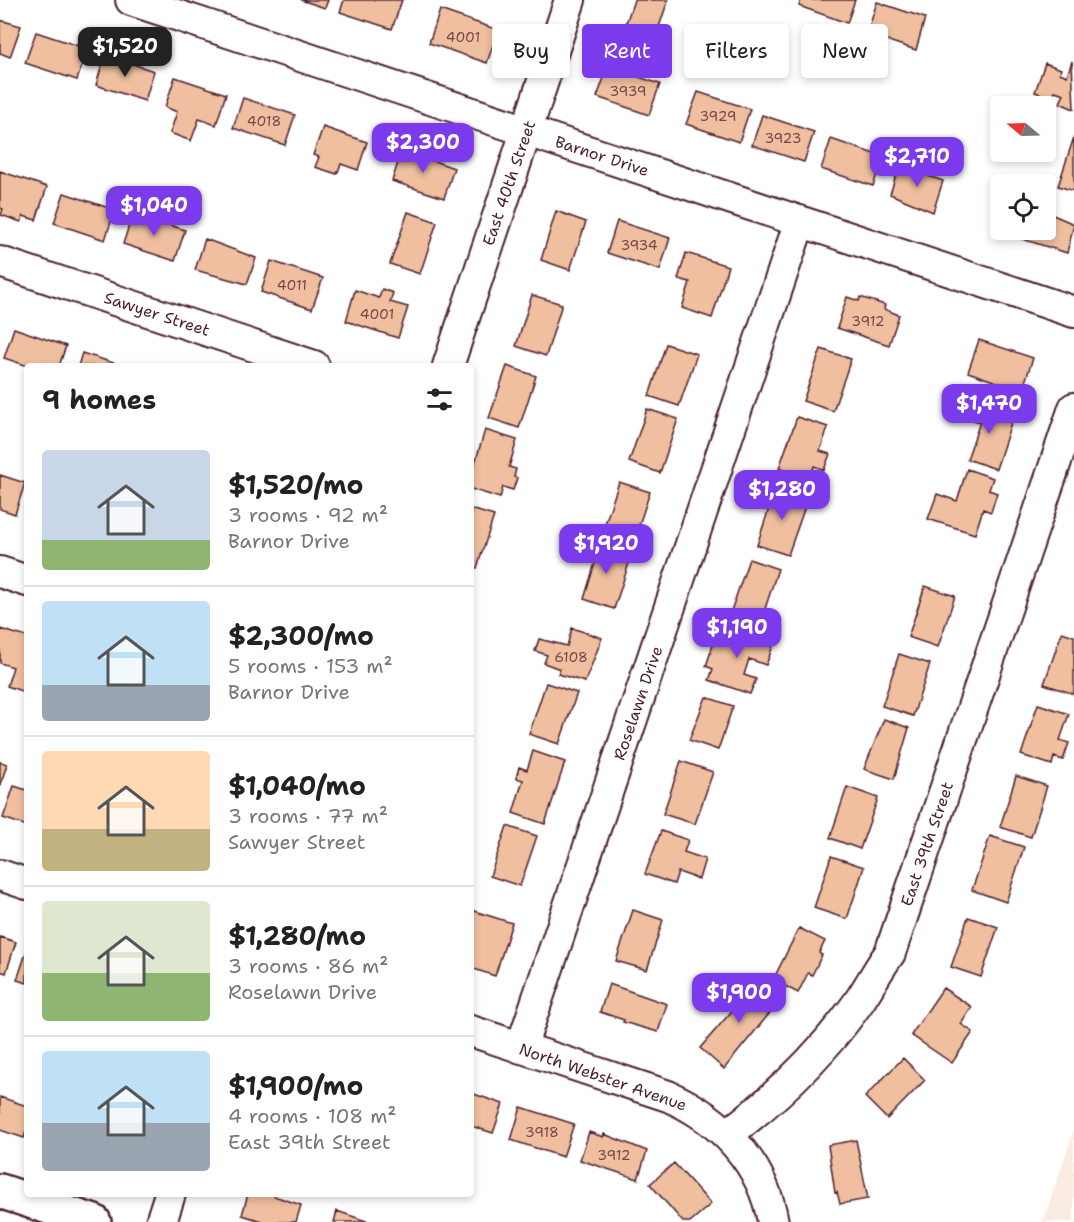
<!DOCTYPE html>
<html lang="en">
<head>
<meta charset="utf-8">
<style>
	:root { --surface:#fff; --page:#f2f2f2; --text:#222; --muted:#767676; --line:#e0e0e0; --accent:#7c3aed }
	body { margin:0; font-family:"Shantell Sans",sans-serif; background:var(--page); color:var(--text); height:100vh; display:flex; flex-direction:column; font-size:22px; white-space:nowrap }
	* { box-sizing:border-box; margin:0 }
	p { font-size:20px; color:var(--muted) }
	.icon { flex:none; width:33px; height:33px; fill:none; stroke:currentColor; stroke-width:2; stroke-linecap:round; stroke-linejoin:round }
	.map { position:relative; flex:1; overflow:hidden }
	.details { position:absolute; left:24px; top:363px; width:450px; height:834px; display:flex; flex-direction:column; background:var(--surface); border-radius:6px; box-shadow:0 3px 9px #0003 }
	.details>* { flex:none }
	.guide { position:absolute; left:492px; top:24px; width:492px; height:54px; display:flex; gap:12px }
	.needle { width:39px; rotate:289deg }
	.fabs { position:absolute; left:990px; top:96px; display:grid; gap:12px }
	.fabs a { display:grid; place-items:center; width:66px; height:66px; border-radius:6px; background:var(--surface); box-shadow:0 3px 9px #0003; font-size:30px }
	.price { position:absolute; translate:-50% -51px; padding:0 14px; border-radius:12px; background:var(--accent); color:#fff; font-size:20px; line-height:39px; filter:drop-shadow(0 2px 3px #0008) }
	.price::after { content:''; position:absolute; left:50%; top:36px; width:18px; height:14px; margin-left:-9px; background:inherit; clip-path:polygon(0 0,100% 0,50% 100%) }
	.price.current { background:#222; color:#fff }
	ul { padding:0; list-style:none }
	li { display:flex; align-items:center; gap:18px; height:150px; padding:0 18px }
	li+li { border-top:2px solid var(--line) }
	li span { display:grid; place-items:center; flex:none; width:168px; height:120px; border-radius:6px; color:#555 }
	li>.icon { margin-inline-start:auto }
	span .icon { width:72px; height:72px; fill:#fffc; stroke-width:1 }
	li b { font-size:26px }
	h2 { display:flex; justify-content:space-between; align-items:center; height:72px; padding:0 18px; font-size:26px }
	.pill { padding:0 21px; border-radius:6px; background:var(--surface); box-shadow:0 3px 9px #0003; font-size:21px; line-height:54px }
	.pill.current { background:var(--accent); color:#fff }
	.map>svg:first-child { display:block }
</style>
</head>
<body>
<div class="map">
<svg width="1074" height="1222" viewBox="0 0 1074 1222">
	<rect width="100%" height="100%" fill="#fff"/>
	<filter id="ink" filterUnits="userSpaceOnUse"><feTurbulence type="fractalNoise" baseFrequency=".0167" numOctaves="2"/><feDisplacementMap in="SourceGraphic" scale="12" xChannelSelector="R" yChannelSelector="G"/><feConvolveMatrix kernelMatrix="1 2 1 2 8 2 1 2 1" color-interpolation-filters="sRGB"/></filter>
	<g filter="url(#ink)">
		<path fill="#faece2" d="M1074 1130V1222H1043Z"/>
		<path fill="#efbf9f" stroke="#4a1f2b" stroke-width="1.5" d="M301 0H328L325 8Z
			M344 0H402L392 29 340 12Z
			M634 0H668L653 45 622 35Z
			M801 0H855L847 23 799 6Z
			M877 2 925 18 916 50 867 34Z
			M440 10 498 30 487 63 429 43Z
			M0 20 21 26 10 57 0 53Z
			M36 32 88 49 77 80 25 63Z
			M105 55 154 71 145 101 96 85Z
			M1072 61 1074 109 1060 103 1064 94 1055 91 1052 98 1035 92 1045 63 1061 69 1060 73 1067 76Z
			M608 67 660 84 649 115 597 97Z
			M175 77 226 94 216 125 199 119 191 141 170 133 177 112 165 107Z
			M698 92 750 109 739 142 686 124Z
			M243 98 295 115 285 145 233 128Z
			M762 115 814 132 804 162 752 145Z
			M323 127 367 142 358 170 341 164 337 174 315 167 319 157 313 155Z
			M1074 137V191L1058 186Z
			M831 139 883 157 873 186 821 169Z
			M402 150 454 168 444 198 392 181Z
			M899 166 943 181 933 212 890 194Z
			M0 171 47 187 36 220 23 216 21 222 1 215 3 209 0 208Z
			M64 193 115 210 105 240 54 223Z
			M556 211 586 222 570 270 541 260Z
			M408 212 437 222 420 274 390 264Z
			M1046 212 1074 224 1067 253 1016 237 1018 230H1046Z
			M133 213 185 230 175 261 123 244Z
			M617 221 670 238 660 270 607 253Z
			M205 239 256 258 247 284 195 270Z
			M686 253 728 266 712 318 682 308 690 282 678 279Z
			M271 261 323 278 312 309 261 292Z
			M382 289 393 293 390 302 408 307 398 338 346 321 355 290 379 298Z
			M532 295 562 304 546 356 516 346Z
			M847 297 859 301 860 297 885 305 884 309 899 315 889 345 837 328Z
			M14 328 66 346 59 366H28L4 358Z
			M979 340 1033 358 1022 391 968 372Z
			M666 344 697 354 679 406 649 396Z
			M821 349 851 359 833 411 803 401Z
			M82 353 123 366H78Z
			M507 366 536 376 519 428 489 418Z
			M972 403 1013 417 996 469 967 459 980 422 967 418Z
			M647 409 678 419 660 473 629 462Z
			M797 417 828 427 820 451 830 454 824 470 814 466 810 479 779 468Z
			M485 430 517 440 509 467 516 469 514 477 517 478 513 490 503 487 500 498 471 489V476Z
			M967 469 993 478 989 490 997 493 991 512 983 509 975 534 928 519 937 494 957 501Z
			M0 475 25 483 15 514 0 509Z
			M619 482 650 492 633 543 602 533Z
			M776 487 808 498 788 555 757 545Z
			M471 509 494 516 477 568 471 566Z
			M588 543 631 557 614 609 584 599 595 563 583 559Z
			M749 559 778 569 761 621 731 611Z
			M925 586 955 596 938 647 908 637Z
			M727 626 774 643 766 665 749 659 744 675 756 679 750 694 709 680 713 669 706 666 715 639 722 641Z
			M572 628 602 638 585 682 558 674 560 669 544 663 547 655 535 651 539 639 567 646Z
			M0 629 27 637V693L7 686 13 667 0 663Z
			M1062 632 1074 636V694L1044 684Z
			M899 654 930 664 913 716 882 706Z
			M546 683 577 693 559 744 529 734Z
			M706 697 733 706 718 750 689 740Z
			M1038 704 1069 714 1060 740 1069 743 1063 760 1054 757 1052 765 1021 755Z
			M884 719 909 728 894 779 864 769Z
			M533 751 565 762 545 824 513 813 523 780 516 778 519 767 527 770Z
			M681 761 713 772 695 824 663 814Z
			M0 762 7 764 0 787Z
			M1016 776 1047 786 1031 837 1000 827Z
			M14 786 27 790V826L3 818Z
			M847 787 878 798 860 849 830 838Z
			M507 826 537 836 520 886 490 876Z
			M661 831 688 840 684 852 705 859 699 879 678 872 674 884 645 874Z
			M990 836 1024 847 1006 902 972 890Z
			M831 856 864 867 847 919 814 908Z
			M471 910 512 923 495 976 471 968Z
			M633 910 663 920 647 970 616 961Z
			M968 917 998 927 981 977 951 967Z
			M799 928 825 941 819 953 822 955 812 975 808 973 798 993 773 980Z
			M0 937 16 942 6 973 0 971Z
			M27 950V983L17 980Z
			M746 979 778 1003 724 1069 700 1048 737 1005 730 998Z
			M609 984 667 1004 658 1032 623 1022 624 1020 600 1012Z
			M943 988 972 1007 961 1024 973 1032 952 1063 911 1035Z
			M903 1058 925 1080 887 1119 865 1097Z
			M471 1093 503 1104 493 1133 471 1126Z
			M0 1097 27 1106V1128L24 1138 0 1130Z
			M521 1107 574 1124 563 1157 511 1140Z
			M589 1132 603 1137 604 1134 647 1151 638 1179 580 1160Z
			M856 1140 868 1199 840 1204 837 1192 835 1193 828 1145Z
			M674 1163 711 1204 690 1222H683L650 1184Z
			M248 1194H274V1196L301 1205 296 1222H265L242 1215Z
			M337 1211 369 1222H334Z"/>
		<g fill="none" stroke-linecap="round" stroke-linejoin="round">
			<g stroke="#4a1f2b" stroke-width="34">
				<path id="minor" d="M131 0 1074 312
					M0 262 314 366
					M448 366 570 0
					M0 572 27 581
					M0 875 27 884
					M471 1031 668 1096C721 1119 763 1163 773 1222
					M521 1048 800 221
					M728 1134C777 1097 822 1054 858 1003 869 987 878 969 890 953L1074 408
					M161 1222 170 1194"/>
			</g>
			<g stroke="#4a1f2b" stroke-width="38">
				<path id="secondary" d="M0 1191 94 1222"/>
			</g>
			<use href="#minor" stroke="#fff" stroke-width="30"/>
			<use href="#secondary" stroke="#fff" stroke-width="33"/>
		</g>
	</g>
	<g text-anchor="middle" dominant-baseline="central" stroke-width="4.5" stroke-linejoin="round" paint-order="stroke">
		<g font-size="14" fill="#734748">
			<text x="463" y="37">4001</text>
			<text x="628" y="91">3939</text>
			<text x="718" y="116">3929</text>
			<text x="264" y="121">4018</text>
			<text x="783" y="138">3923</text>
			<text x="639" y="245">3934</text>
			<text x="292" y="285">4011</text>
			<text x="377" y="314">4001</text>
			<text x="868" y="321">3912</text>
			<text x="571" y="657">6108</text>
			<text x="542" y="1132">3918</text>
			<text x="614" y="1155">3912</text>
		</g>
		<g font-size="16" fill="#4a1f2b" stroke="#fff">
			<text transform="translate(602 156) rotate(18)">Barnor Drive</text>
			<text transform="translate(509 183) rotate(-71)">East 40th Street</text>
			<text transform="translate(157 314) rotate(18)">Sawyer Street</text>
			<text transform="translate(638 703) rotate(-71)">Roselawn Drive</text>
			<text transform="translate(927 844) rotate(-71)">East 39th Street</text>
			<text transform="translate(603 1077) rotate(19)">North Webster Avenue</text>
		</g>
	</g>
</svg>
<div class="fabs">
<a><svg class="needle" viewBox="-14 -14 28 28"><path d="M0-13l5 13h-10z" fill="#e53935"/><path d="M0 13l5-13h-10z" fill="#767676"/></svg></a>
<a><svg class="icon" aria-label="locate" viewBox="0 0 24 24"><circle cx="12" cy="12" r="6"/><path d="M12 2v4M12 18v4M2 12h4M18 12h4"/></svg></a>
</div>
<b class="price current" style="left:125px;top:78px">$1,520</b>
<b class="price" style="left:423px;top:174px">$2,300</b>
<b class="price" style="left:917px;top:188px">$2,710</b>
<b class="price" style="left:154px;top:237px">$1,040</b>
<b class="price" style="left:989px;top:435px">$1,470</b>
<b class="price" style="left:782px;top:521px">$1,280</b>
<b class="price" style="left:606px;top:575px">$1,920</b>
<b class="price" style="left:737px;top:659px">$1,190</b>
<b class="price" style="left:739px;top:1024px">$1,900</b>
<div class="guide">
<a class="pill">Buy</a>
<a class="pill current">Rent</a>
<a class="pill">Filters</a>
<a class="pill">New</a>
</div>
<section class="details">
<h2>9 homes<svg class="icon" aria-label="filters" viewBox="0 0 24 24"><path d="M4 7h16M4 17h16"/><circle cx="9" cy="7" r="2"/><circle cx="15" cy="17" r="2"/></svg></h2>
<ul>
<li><span style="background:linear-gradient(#c9d6e8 75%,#8fb573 0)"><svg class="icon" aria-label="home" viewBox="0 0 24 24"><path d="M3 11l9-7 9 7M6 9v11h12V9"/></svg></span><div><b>$1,520/mo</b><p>3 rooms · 92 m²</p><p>Barnor Drive</p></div></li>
<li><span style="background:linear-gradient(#bfe0f5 70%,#9aa5b1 0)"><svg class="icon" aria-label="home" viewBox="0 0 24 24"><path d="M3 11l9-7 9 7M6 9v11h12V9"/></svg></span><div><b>$2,300/mo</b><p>5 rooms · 153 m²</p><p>Barnor Drive</p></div></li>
<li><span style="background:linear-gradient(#ffd9b3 65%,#c2b280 0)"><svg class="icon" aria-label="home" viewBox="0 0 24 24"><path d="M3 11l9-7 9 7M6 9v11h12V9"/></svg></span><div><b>$1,040/mo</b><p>3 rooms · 77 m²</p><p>Sawyer Street</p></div></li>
<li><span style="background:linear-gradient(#dfe7d0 60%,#8fb573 0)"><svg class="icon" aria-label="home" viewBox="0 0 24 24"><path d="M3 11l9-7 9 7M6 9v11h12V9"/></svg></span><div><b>$1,280/mo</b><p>3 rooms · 86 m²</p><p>Roselawn Drive</p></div></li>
<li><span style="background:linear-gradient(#bfe0f5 60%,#9aa5b1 0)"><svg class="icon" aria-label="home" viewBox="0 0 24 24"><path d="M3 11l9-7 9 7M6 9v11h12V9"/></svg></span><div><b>$1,900/mo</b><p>4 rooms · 108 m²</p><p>East 39th Street</p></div></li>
</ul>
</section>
</div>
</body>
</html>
